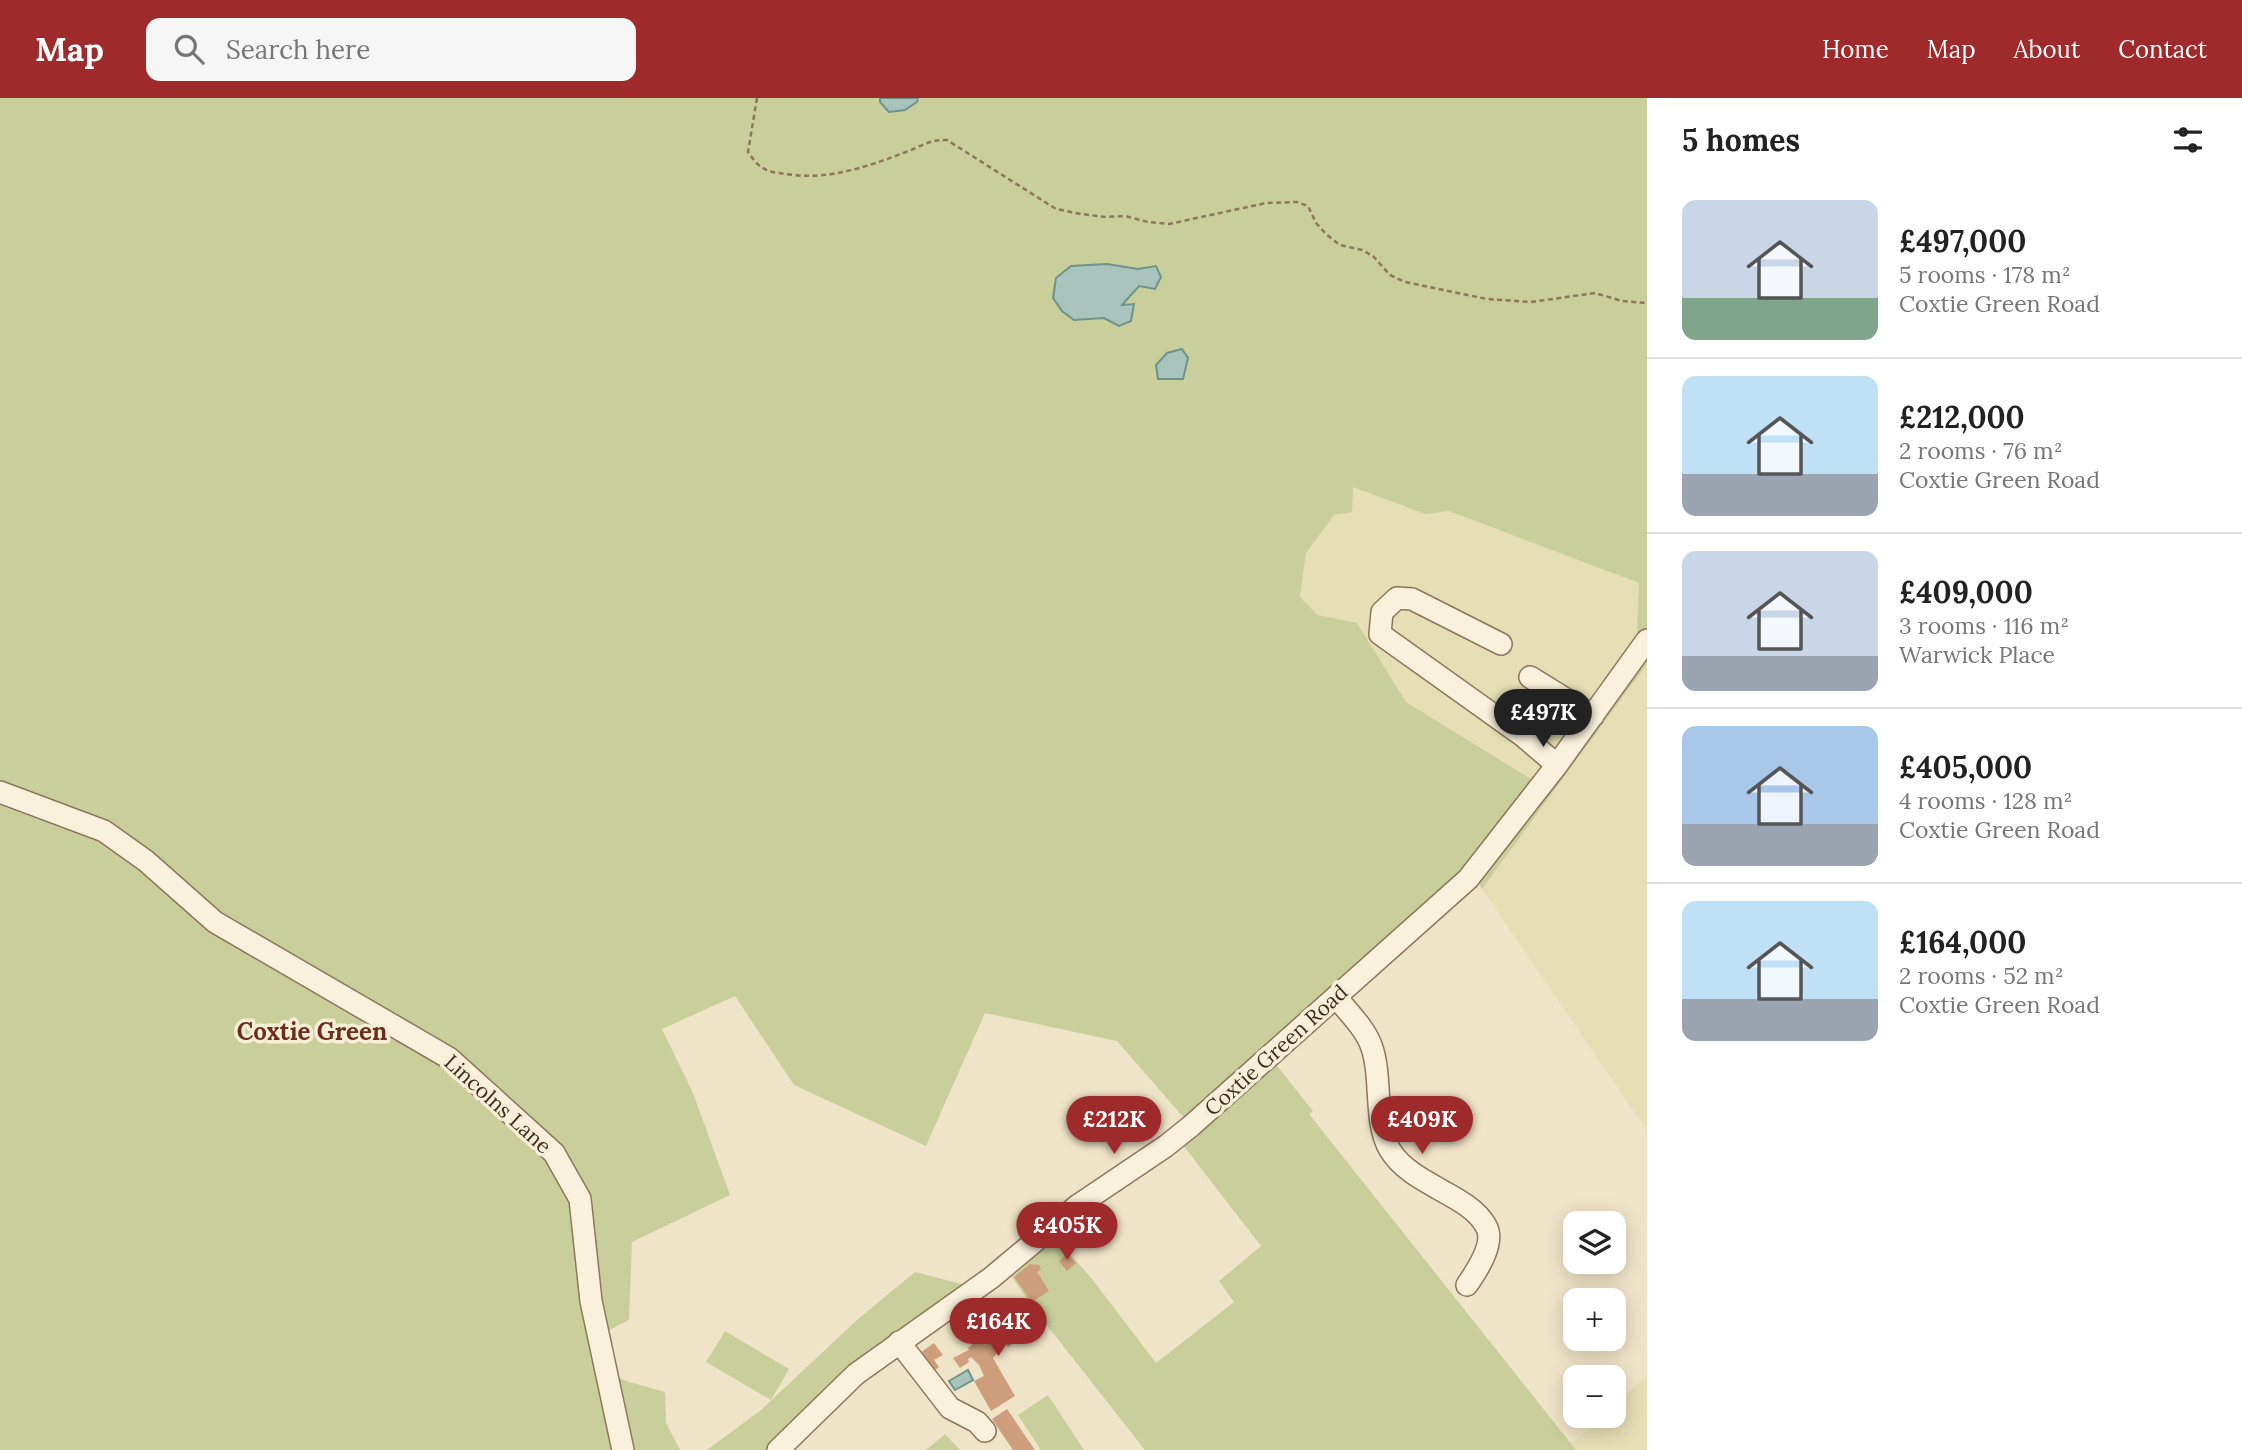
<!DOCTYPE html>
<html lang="en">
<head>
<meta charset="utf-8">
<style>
	:root { --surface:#fff; --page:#f6f6f6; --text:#222; --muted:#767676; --line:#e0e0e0; --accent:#9e2a2b }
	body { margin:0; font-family:Lora,serif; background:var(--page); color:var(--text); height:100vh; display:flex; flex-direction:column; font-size:26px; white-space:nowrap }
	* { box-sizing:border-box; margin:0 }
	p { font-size:23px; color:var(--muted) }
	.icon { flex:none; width:38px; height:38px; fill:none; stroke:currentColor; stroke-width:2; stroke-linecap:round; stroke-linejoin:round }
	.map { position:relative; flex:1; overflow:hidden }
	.side { display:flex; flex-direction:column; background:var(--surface); width:595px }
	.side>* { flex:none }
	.tools { position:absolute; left:1563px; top:1113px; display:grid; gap:14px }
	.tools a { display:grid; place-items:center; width:63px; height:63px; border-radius:14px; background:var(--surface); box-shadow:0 4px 18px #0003; font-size:35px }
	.price { position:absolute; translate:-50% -60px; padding:0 16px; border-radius:24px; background:var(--accent); color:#fff; font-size:23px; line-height:46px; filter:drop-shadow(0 2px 4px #0008) }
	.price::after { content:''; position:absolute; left:50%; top:42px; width:21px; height:16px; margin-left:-10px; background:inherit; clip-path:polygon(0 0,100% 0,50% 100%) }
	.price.on { background:#222; color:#fff }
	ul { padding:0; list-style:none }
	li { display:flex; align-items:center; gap:21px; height:175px; padding:0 35px }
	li+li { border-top:2px solid var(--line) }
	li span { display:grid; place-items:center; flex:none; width:196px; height:140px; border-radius:14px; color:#555 }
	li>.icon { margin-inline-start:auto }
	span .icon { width:84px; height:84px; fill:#fffc; stroke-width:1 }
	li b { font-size:30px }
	h2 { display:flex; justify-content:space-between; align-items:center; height:84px; padding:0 35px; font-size:30px }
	header { display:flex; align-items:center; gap:42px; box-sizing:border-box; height:98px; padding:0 35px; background:var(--accent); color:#fff }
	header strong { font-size:33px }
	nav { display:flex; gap:38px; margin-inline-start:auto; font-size:24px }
	.search { width:490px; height:63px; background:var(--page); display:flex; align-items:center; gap:18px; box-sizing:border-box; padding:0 24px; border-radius:14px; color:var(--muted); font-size:26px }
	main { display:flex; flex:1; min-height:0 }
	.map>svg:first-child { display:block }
</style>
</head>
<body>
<header>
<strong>Map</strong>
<div class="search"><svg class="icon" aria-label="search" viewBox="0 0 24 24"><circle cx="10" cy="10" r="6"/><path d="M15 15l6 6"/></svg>Search here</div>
<nav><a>Home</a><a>Map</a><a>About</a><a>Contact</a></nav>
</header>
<main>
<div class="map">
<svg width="1647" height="1352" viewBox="0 0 1647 1352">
	<rect width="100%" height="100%" fill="#f0e4c8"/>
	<path fill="#e6deb5" d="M1353 389 1425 415 1449 413 1639 485 1637 533 1647 541 1542 687 1406 604 1357 525 1318 517 1300 499 1306 455Z
		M1647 566V1033L1482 791Z
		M1647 1277V1352H1576L1571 1346 1603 1318H1614V1308Z"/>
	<path fill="#c9cf9b" d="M0 0H1647V541L1637 534 1639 485 1449 413 1425 416 1353 389 1352 414 1334 417 1306 455 1300 499 1318 517 1357 525 1406 604 1541 687 1647 542V566L1482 791 1473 776 1191 1028 1117 943 985 915 926 1048 794 987 735 898 662 931 693 995 730 1097 632 1144 629 1222 595 1239 599 1270 626 1283 665 1294 666 1325 680 1352H0Z
		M1274 964 1313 1013 1309 1016 1576 1352H1145L1031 1207 1012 1179 1056 1140 1092 1181 1156 1265 1234 1204 1219 1183 1261 1148 1179 1042Z
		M915 1174 989 1193 891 1262 831 1312 791 1352H707L761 1312 857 1222Z
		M725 1233 789 1271 771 1302 706 1264Z
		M1048 1297 1084 1352H1041L1018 1317Z
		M945 1336 960 1352H926Z"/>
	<path fill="#a9c4bc" stroke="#6f938a" stroke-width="2" d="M880 0H918L917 4 905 12 889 14 880 4Z
		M1107 166 1138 171 1156 168 1161 179 1155 191 1139 188 1122 207 1134 206 1131 223 1119 228 1104 220 1074 222 1062 213 1053 200 1056 180 1071 168Z
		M1182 251 1188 260 1183 281H1158L1156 267 1167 255Z
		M968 1272 973 1282 955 1292 949 1283Z"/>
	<path fill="#cf9f7d" d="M1067 1156 1076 1165 1067 1173 1059 1163Z
		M1030 1166 1039 1167 1041 1171 1037 1174 1049 1193 1032 1204 1014 1179Z
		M1024 1209 1043 1229 1021 1245 1019 1241 1008 1249 1006 1246 993 1260 1015 1298 991 1313 974 1283 984 1278 979 1267 971 1259 968 1261 969 1264 960 1270 953 1260 969 1252 968 1250 980 1240 985 1247Z
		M934 1245 943 1257 934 1262 939 1269 932 1275 917 1257Z
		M1007 1311 1035 1352H1013L992 1321Z"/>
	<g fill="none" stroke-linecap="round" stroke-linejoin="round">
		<g stroke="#8d765c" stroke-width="24">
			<path id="minor" d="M1501 546 1412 501 1397 500 1382 514 1380 536 1523 638 1557 667
				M1530 579 1593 618
				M0 694 104 733 146 763 215 824 449 960 554 1055 580 1101 591 1203 623 1352
				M1336 899C1348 914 1364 929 1371 947 1383 979 1373 1023 1390 1052 1412 1088 1469 1096 1486 1128 1496 1145 1476 1174 1467 1187
				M899 1244 950 1310 977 1324 985 1333
				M778 1352 856 1276 991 1180 1077 1108 1166 1048 1191 1028 1468 781 1557 667 1647 542"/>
		</g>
		<path stroke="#8d765c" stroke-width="2.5" stroke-dasharray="5 3.5" stroke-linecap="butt" d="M757 0 748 54C762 75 770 74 794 77 833 81 869 68 906 54 920 49 930 41 947 42L1056 111 1081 116 1106 119 1125 118 1148 124 1169 126 1266 105 1297 104 1308 108 1316 125 1327 137 1340 147 1362 152 1373 158 1390 177 1405 184 1487 201 1531 204 1595 195 1622 203 1647 205"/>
		<use href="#minor" stroke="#faf1dc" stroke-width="21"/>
	</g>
	<g text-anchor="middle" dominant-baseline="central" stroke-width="7" stroke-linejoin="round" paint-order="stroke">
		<g font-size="21" fill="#3d2e20" stroke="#f7eed8">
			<text transform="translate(1276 952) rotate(-42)">Coxtie Green Road</text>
			<text transform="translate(498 1006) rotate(42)">Lincolns Lane</text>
		</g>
		<g font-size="24" font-weight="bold" fill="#6b2e1e" stroke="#f7eed8">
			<text x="312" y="933">Coxtie Green</text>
		</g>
	</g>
</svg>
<div class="tools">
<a><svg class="icon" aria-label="layers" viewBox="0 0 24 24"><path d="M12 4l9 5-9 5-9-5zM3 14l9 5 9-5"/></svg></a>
<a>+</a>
<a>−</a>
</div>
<b class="price on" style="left:1543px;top:651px">£497K</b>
<b class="price" style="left:1114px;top:1058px">£212K</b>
<b class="price" style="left:1422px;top:1058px">£409K</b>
<b class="price" style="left:1067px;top:1164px">£405K</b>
<b class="price" style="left:998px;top:1260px">£164K</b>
</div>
<section class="side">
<h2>5 homes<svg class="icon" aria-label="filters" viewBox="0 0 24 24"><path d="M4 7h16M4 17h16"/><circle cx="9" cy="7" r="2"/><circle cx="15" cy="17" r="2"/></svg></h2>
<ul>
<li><span style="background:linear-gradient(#c9d6e8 70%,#7fa58c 0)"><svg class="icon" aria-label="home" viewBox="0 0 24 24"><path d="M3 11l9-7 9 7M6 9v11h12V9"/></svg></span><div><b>£497,000</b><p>5 rooms · 178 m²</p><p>Coxtie Green Road</p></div></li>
<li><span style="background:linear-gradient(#bfe0f5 70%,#9aa5b1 0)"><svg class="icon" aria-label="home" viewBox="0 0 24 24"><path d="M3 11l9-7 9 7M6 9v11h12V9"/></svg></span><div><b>£212,000</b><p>2 rooms · 76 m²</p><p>Coxtie Green Road</p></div></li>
<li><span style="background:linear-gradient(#c9d6e8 75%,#9aa5b1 0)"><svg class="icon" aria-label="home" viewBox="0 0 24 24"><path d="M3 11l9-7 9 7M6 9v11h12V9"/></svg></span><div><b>£409,000</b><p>3 rooms · 116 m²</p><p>Warwick Place</p></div></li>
<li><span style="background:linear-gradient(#a9c7e8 70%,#9aa5b1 0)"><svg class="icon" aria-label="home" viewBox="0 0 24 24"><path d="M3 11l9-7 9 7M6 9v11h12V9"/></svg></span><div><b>£405,000</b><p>4 rooms · 128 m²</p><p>Coxtie Green Road</p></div></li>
<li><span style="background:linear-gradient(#bfe0f5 70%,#9aa5b1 0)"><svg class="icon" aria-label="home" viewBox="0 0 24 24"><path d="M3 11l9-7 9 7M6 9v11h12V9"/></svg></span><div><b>£164,000</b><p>2 rooms · 52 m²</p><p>Coxtie Green Road</p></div></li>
</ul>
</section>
</main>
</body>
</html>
